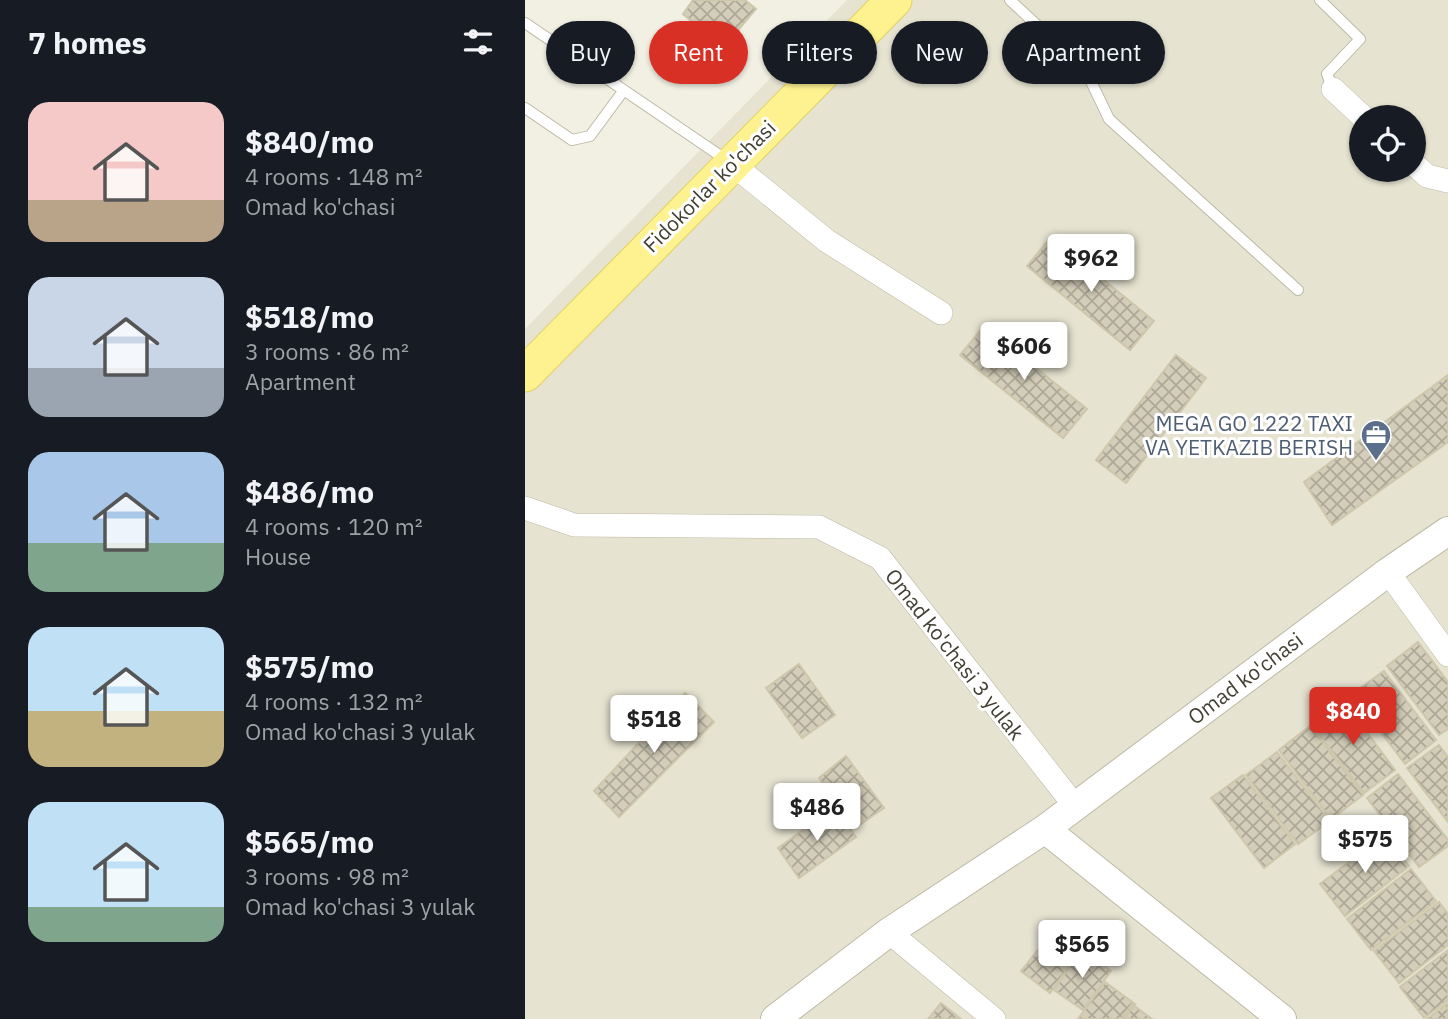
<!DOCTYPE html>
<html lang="en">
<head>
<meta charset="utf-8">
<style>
	:root { --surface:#171b24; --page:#20242c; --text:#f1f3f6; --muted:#9ea1a6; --accent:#d93025 }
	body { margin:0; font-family:"IBM Plex Sans",sans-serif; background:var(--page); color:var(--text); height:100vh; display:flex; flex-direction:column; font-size:26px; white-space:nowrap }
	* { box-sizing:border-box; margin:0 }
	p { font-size:23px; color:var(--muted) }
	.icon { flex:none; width:38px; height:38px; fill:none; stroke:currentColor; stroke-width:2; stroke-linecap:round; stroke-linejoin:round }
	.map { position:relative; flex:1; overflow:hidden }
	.details { display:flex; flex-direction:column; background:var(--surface); width:525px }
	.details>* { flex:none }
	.top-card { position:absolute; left:21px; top:21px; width:665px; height:63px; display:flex; gap:14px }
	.controls { position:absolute; left:824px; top:105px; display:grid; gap:14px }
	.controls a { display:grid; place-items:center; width:77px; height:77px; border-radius:50%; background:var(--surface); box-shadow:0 2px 5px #0004; font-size:35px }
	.price { position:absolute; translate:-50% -60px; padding:0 16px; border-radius:7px; background:#fff; color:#222; font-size:23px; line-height:46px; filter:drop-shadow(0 2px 4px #0008) }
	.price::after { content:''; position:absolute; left:50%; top:42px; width:21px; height:16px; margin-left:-10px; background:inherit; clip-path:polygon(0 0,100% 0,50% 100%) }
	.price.on { background:var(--accent); color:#fff }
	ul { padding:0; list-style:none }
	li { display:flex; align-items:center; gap:21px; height:175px; padding:0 28px }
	li span { display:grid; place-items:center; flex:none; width:196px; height:140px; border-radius:21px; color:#555 }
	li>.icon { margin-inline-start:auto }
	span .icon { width:84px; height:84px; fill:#fffc; stroke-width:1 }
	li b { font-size:30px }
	h2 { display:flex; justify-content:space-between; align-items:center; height:84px; padding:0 28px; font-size:30px }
	.chip { padding:0 24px; border-radius:32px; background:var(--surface); box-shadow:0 2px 5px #0004; font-size:24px; line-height:63px }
	.chip.on { background:var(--accent); color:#fff }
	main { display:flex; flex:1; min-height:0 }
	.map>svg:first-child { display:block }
</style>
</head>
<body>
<main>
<section class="details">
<h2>7 homes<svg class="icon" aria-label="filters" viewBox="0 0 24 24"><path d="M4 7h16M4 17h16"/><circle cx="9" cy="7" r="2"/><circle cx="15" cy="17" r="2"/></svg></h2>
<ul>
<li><span style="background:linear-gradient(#f6c9c9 70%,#b9a48a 0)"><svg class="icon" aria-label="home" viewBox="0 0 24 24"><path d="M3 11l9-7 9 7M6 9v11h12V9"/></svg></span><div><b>$840/mo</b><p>4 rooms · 148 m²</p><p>Omad ko'chasi</p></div></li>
<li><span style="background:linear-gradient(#c9d6e8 65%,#9aa5b1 0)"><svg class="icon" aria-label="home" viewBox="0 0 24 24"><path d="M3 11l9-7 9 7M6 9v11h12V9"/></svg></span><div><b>$518/mo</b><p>3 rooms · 86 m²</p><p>Apartment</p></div></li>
<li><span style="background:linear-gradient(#a9c7e8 65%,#7fa58c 0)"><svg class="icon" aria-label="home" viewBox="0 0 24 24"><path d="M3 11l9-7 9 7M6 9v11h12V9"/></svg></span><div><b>$486/mo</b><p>4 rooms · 120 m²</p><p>House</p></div></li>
<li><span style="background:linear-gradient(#bfe0f5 60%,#c2b280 0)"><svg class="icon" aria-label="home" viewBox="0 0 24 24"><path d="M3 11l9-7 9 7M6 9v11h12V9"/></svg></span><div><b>$575/mo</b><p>4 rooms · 132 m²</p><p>Omad ko'chasi 3 yulak</p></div></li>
<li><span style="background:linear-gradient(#bfe0f5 75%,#7fa58c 0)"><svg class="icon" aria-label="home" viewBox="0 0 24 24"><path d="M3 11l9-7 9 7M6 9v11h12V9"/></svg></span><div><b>$565/mo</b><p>3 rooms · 98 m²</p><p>Omad ko'chasi 3 yulak</p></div></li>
</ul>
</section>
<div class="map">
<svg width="923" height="1019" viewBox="0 0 923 1019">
	<defs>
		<pattern id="building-cross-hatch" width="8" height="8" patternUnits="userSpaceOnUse" patternTransform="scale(1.75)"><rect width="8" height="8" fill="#d3cdb9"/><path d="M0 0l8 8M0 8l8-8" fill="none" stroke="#ada897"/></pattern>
	</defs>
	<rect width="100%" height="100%" fill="#f2f0e3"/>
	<path fill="#e6e3d1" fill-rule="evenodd" d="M322 0H923V1019H0V329ZM836 117H889V170H836Z"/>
	<path fill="url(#building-cross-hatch)" stroke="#cec7ac" stroke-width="2" d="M168 0H220L231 9 198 48 158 14Z
		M526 237 629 321 605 350 502 266Z
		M459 326 562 409 538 438 435 355Z
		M651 355 681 378 601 483 571 460Z
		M923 375V442L807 525 779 482Z
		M893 642 923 682V729L914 735 862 666Z
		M274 664 310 715 277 738 241 688Z
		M859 671 911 740 880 764 827 694Z
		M160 693 189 722 94 817 69 791Z
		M818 700 870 770 839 793 786 724Z
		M785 726 838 795 806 819 754 750Z
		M914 745 923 757V822L882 768Z
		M752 752 805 821 773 844 721 775Z
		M321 756 359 808 330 828 294 778Z
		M873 774 923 840V846L894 867 842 798Z
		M718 775 770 844 739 868 686 798Z
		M310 807 331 837 274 878 253 848Z
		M860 835 884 866 820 916 795 884Z
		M886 869 911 901 846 950 822 919Z
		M914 902 923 914V945L874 983 849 951Z
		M524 936 546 950 550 945 556 949 525 993 496 971Z
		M557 949 586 971 558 1010 529 990Z
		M923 950V1000L899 1018 875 987Z
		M580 982 610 1004 599 1019H553Z
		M416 1003 436 1019H403Z
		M923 1003V1019H902Z
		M607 1004 627 1019H596Z"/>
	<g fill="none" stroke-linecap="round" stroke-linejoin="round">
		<g stroke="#bdb9a6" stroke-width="12">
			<path id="service" d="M485 0 561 71 584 119 773 290
				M795 0 835 39 802 74 808 89
				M0 23 203 161
				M0 108 47 140 65 136 99 90"/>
		</g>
		<g stroke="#bdb9a6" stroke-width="24">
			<path id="minor" d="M808 89 838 117
				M206 163 302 241 416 313
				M889 164 902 176 923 181
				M0 508 49 525 294 527 355 558 550 806
				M863 572 923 655
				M364 932 469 1019"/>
		</g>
		<g stroke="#bdb9a6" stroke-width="30">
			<path id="tertiary" d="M520 829 757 1019
				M250 1019 364 932 520 829 863 572 923 531"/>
		</g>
		<g stroke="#e3d260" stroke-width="37">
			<path id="primary" d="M0 374 369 0"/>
		</g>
		<use href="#service" stroke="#fff" stroke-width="10"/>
		<use href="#minor" stroke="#fff" stroke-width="23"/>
		<use href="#tertiary" stroke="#fff" stroke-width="28"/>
		<use href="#primary" stroke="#fef290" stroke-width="35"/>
	</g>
	<defs>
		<g id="office-pin" transform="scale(1.575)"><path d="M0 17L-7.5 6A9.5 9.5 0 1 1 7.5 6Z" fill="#5c6f8a" stroke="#fff"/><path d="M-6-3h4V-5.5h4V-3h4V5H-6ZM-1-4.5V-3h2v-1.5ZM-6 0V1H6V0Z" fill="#fff"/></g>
	</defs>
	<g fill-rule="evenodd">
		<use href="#office-pin" x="851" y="435"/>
	</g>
	<g text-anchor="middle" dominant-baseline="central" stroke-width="6" stroke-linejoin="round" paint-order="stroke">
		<g font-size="21" fill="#434033" stroke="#fff">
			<text transform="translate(184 186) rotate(-45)">Fidokorlar ko'chasi</text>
			<text transform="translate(430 654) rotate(52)">Omad ko'chasi 3 yulak</text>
			<text transform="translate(720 678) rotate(-37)">Omad ko'chasi</text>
		</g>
		<g font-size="21" fill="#4e5e75" stroke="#fff" text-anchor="end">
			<text x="828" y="423">MEGA GO 1222 TAXI<tspan x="828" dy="24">VA YETKAZIB BERISH</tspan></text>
		</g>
	</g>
</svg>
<div class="controls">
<a><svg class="icon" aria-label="locate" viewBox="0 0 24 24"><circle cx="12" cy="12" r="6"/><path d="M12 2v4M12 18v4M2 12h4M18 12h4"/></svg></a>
</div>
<b class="price" style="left:566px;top:294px">$962</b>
<b class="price" style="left:499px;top:382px">$606</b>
<b class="price on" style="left:828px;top:747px">$840</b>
<b class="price" style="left:129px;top:755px">$518</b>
<b class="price" style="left:292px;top:843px">$486</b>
<b class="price" style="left:840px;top:875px">$575</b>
<b class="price" style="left:557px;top:980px">$565</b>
<div class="top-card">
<a class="chip">Buy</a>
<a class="chip on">Rent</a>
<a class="chip">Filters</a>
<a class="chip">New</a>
<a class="chip">Apartment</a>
</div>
</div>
</main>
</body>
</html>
